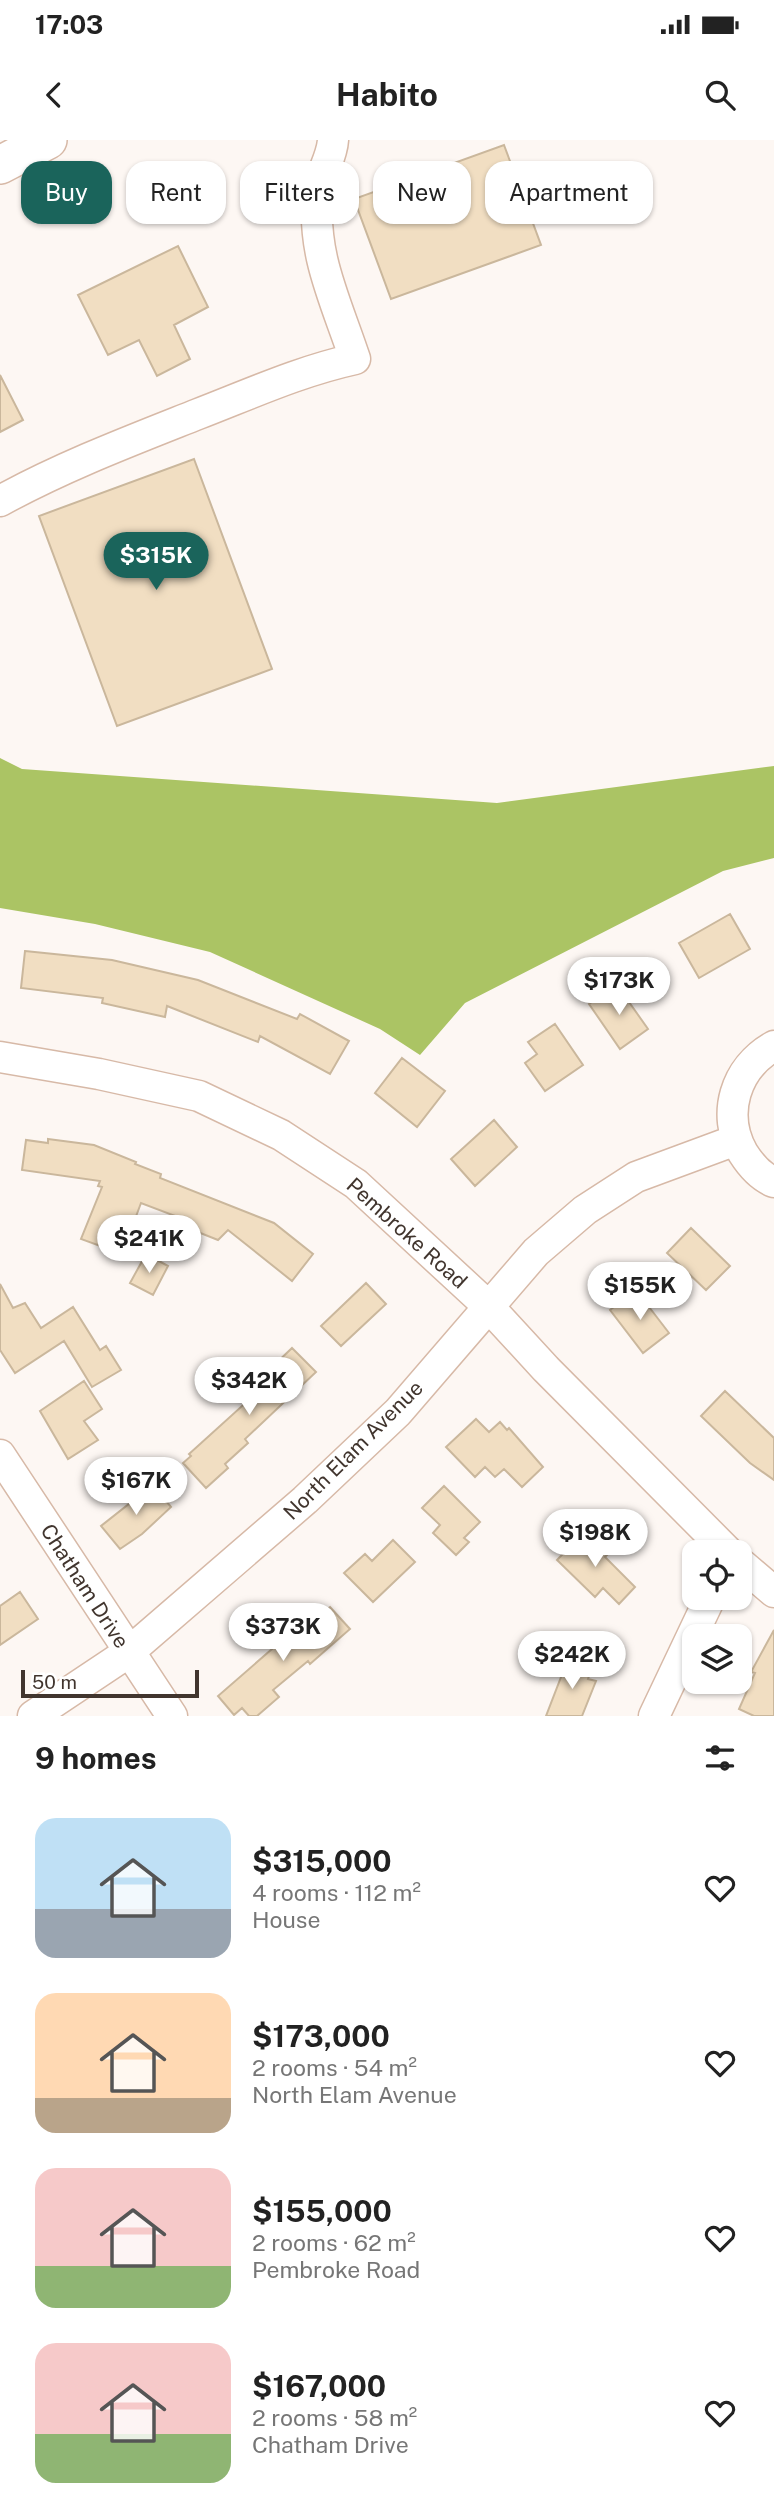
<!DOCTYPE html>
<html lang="en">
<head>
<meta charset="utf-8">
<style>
	:root { --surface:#fff; --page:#f6f6f6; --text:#222; --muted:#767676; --accent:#1a645b }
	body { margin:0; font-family:"Public Sans",sans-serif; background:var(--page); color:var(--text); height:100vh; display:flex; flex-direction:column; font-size:26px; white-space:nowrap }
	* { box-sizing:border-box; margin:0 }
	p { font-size:23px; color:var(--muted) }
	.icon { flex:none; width:38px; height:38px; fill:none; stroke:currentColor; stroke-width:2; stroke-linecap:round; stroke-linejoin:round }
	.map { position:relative; height:1576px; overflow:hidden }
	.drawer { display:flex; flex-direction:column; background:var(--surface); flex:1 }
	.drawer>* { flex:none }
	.banner { position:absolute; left:21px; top:21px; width:733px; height:63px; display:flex; gap:14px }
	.fabs { position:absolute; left:682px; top:1400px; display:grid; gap:14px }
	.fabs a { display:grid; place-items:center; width:70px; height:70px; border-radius:14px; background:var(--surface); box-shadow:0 2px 5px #0004; font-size:35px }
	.scale { position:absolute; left:21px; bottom:18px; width:178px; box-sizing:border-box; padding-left:7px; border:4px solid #41352e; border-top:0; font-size:19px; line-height:24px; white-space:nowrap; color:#41352e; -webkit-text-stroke:5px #fff; paint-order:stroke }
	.price { position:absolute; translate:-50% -60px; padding:0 16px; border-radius:24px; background:#fff; color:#222; font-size:23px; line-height:46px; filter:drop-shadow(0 2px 4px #0008) }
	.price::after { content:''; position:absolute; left:50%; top:42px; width:21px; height:16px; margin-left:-10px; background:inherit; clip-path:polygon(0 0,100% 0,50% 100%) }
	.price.current { background:var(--accent); color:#fff }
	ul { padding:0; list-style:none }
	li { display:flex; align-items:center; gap:21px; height:175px; padding:0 35px }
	li span { display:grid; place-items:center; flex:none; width:196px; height:140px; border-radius:21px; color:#555 }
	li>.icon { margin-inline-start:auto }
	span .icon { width:84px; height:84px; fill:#fffc; stroke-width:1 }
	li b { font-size:30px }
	h2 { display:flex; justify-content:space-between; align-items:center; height:84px; padding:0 35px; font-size:30px }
	.pill { padding:0 24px; border-radius:21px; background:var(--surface); box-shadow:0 2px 5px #0004; font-size:24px; line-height:63px }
	.pill.current { background:var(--accent); color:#fff }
	.status { display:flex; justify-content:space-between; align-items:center; height:49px; padding:0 35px; background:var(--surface); direction:ltr }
	.status svg { height:19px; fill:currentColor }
	header { display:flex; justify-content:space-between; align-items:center; height:91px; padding:0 35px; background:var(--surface); font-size:32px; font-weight:700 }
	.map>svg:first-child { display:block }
</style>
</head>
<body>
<div class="status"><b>17:03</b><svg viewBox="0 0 49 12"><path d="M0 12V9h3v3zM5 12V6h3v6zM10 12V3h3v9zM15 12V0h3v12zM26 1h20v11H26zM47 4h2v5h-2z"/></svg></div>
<header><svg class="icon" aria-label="back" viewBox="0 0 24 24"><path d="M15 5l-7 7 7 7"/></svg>Habito<svg class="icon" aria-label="search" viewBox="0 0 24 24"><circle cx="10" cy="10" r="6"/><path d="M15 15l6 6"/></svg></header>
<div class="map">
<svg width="774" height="1576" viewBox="0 0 774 1576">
	<rect width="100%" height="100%" fill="#fdf7f3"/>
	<path fill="#abc464" d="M0 618 22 629 497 663 774 626V718L723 731 465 863 420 915 380 889 210 812 95 784 0 768Z"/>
	<path fill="#f1dec2" stroke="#cab79c" stroke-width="2" d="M504 5 541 105 391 159 354 59Z
		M178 106 208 167 174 185 190 219 157 236 139 200 108 215 78 155Z
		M0 235 23 280 0 292Z
		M194 319 272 529 117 586 39 376Z
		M730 774 750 809 699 838 679 803Z
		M25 811 112 820 198 840 297 879 300 874 349 901 330 934 260 896 258 902 167 866 165 877 102 863 103 858 21 848Z
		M617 845 648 889 620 909 589 864Z
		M555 884 583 925 545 951 525 923 537 914 528 902Z
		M402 918 445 951 417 987 375 953Z
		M494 980 517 1007 475 1046 451 1019Z
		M48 999 94 1005 136 1022 135 1024 161 1034 160 1038 274 1083 313 1114 292 1141 228 1090 218 1100 193 1090 189 1099 172 1092 178 1077 141 1063 122 1114 81 1099 102 1047 98 1046 100 1041 22 1030 26 1000 48 1003Z
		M691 1088 730 1126 706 1150 667 1113Z
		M146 1114 168 1126 153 1155 130 1143Z
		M366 1143 386 1164 341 1206 321 1186Z
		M0 1144 13 1168 25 1163 41 1188 73 1167 100 1210 106 1206 121 1230 92 1247 64 1201 15 1233 0 1210Z
		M636 1150 669 1193 643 1213 610 1170Z
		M292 1208 316 1232 245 1299 248 1303 225 1324 228 1328 206 1348 183 1323 191 1316 189 1314 251 1258 246 1252Z
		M84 1241 102 1269 84 1281 98 1300 68 1319 40 1271Z
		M725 1251 774 1298V1340L750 1323 701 1276Z
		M476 1279 489 1292 500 1282 507 1290 509 1288 543 1327 522 1347 504 1329 495 1337 485 1327 475 1337 446 1307Z
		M153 1345 171 1367 142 1394 120 1409 101 1386Z
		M444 1346 480 1382 464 1398 469 1402 456 1415 433 1393 440 1385 422 1368Z
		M585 1391 608 1414 605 1417 635 1447 619 1464 603 1448 595 1457 557 1420Z
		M393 1400 415 1422 373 1462 344 1433 365 1414 372 1421Z
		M20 1452 38 1479 0 1505V1466Z
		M330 1467 350 1489 310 1524 308 1521 273 1550 279 1557 257 1576H249L242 1568 234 1575 218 1556 287 1496 283 1492 299 1478 306 1485Z
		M774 1490V1576H754L739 1569 755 1533 751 1532Z
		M568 1519 592 1528 588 1539 596 1541 582 1576H546Z"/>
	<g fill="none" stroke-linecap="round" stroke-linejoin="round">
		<g stroke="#d7b9a7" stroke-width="33">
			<path id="minor" d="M0 361C64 326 130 301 198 274 250 254 300 231 355 219 336 161 311 114 318 52 320 34 332 18 333 0
				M774 906C735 928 721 974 743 1013 750 1024 761 1037 774 1042
				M0 917 99 934 199 956 281 995 356 1044 488 1166 546 1229 728 1412
				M0 1315 172 1576
				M740 1423 774 1452
				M33 1576 129 1512 305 1360 398 1272 536 1112 585 1070 636 1037 736 1000
				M654 1576 710 1458"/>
		</g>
		<g stroke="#d7b9a7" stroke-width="40">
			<path id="major" d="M0 25 48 0"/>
		</g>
		<use href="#minor" stroke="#fff" stroke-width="30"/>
		<use href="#major" stroke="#fff" stroke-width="37"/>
	</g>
	<g text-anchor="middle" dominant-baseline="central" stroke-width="5" stroke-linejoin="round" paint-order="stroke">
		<g font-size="21" fill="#41352e" stroke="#fff">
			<text transform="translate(407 1093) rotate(42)">Pembroke Road</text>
			<text transform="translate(353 1310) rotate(-45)">North Elam Avenue</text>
			<text transform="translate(85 1446) rotate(57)">Chatham Drive</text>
		</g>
	</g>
</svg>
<div class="fabs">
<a><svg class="icon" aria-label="locate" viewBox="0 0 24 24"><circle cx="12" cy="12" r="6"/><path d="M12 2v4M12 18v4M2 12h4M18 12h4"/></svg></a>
<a><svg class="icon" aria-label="layers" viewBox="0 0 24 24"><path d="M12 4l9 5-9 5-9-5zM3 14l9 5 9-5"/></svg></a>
</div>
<div class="scale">50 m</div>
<b class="price current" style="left:156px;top:452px">$315K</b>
<b class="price" style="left:619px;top:877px">$173K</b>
<b class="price" style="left:149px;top:1135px">$241K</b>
<b class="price" style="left:640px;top:1182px">$155K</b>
<b class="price" style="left:249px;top:1277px">$342K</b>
<b class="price" style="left:136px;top:1377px">$167K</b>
<b class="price" style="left:595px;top:1429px">$198K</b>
<b class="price" style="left:283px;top:1523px">$373K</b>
<b class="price" style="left:572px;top:1551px">$242K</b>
<div class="banner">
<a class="pill current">Buy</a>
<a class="pill">Rent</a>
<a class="pill">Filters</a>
<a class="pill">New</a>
<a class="pill">Apartment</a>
</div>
</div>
<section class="drawer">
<h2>9 homes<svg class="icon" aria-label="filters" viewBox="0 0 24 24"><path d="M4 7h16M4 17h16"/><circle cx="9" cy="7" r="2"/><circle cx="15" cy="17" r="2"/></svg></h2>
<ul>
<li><span style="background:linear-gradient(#bfe0f5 65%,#9aa5b1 0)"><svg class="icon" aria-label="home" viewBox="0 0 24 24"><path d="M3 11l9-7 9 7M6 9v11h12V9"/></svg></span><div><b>$315,000</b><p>4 rooms · 112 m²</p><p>House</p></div><svg class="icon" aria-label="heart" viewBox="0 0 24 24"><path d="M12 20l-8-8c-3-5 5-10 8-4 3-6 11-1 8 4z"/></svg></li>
<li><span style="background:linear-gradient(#ffd9b3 75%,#b9a48a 0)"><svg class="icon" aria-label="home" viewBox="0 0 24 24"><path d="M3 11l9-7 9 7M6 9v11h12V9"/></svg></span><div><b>$173,000</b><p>2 rooms · 54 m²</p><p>North Elam Avenue</p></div><svg class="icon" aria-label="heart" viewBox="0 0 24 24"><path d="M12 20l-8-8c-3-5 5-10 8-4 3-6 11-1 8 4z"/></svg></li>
<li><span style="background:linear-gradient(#f6c9c9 70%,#8fb573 0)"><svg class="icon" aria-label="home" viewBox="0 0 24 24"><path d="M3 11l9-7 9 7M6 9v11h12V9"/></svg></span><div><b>$155,000</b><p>2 rooms · 62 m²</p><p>Pembroke Road</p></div><svg class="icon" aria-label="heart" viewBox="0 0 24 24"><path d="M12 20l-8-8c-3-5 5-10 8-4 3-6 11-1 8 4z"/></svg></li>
<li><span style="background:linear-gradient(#f6c9c9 65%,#8fb573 0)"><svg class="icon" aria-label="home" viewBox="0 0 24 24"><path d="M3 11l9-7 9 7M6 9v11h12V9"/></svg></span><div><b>$167,000</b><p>2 rooms · 58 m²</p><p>Chatham Drive</p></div><svg class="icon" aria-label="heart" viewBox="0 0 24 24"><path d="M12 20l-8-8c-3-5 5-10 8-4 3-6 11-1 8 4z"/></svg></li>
</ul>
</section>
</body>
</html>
